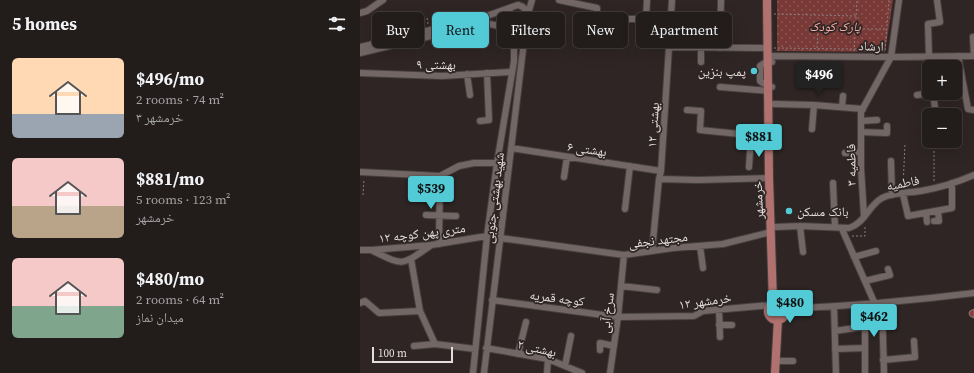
<!DOCTYPE html>
<html lang="en">
<head>
<meta charset="utf-8">
<style>
	:root { --surface:#221c1b; --page:#2a2524; --text:#f1f3f6; --muted:#a2a1a3; --line:#3f3a3a; --accent:#52cbd7 }
	body { margin:0; font-family:"Source Serif 4","Noto Naskh Arabic",serif; background:var(--page); color:var(--text); height:100vh; display:flex; flex-direction:column; font-size:15px; white-space:nowrap }
	* { box-sizing:border-box; margin:0 }
	p { font-size:13px; color:var(--muted) }
	.icon { flex:none; width:22px; height:22px; fill:none; stroke:currentColor; stroke-width:2; stroke-linecap:round; stroke-linejoin:round }
	.map { position:relative; flex:1; overflow:hidden }
	.panel { display:flex; flex-direction:column; background:var(--surface); width:360px }
	.panel>* { flex:none }
	.banner { position:absolute; left:12px; top:12px; width:380px; height:36px; display:flex; gap:8px }
	.buttons { position:absolute; left:562px; top:60px; display:grid; gap:8px }
	.buttons a { display:grid; place-items:center; width:40px; height:40px; border-radius:6px; background:var(--surface); box-shadow:0 4px 16px #0002,0 0 0 1px var(--line); font-size:20px }
	.scale { position:absolute; left:12px; bottom:10px; width:81px; box-sizing:border-box; padding-left:4px; border:2px solid #e4dddc; border-top:0; font-size:11px; line-height:14px; white-space:nowrap; color:#e4dddc; -webkit-text-stroke:3px #2e2524; paint-order:stroke }
	.price { position:absolute; translate:-50% -34px; padding:0 9px; border-radius:4px; background:var(--accent); color:#111; font-size:13px; line-height:26px; filter:drop-shadow(0 1px 2px #0008) }
	.price::after { content:''; position:absolute; left:50%; top:24px; width:12px; height:9px; margin-left:-6px; background:inherit; clip-path:polygon(0 0,100% 0,50% 100%) }
	.price.selected { background:#222; color:#fff }
	ul { padding:0; list-style:none }
	li { display:flex; align-items:center; gap:12px; height:100px; padding:0 12px }
	li span { display:grid; place-items:center; flex:none; width:112px; height:80px; border-radius:6px; color:#555 }
	li>.icon { margin-inline-start:auto }
	span .icon { width:48px; height:48px; fill:#fffc; stroke-width:1 }
	li b { font-size:17px }
	h2 { display:flex; justify-content:space-between; align-items:center; height:48px; padding:0 12px; font-size:17px }
	.tag { padding:0 14px; border-radius:6px; background:var(--surface); box-shadow:0 4px 16px #0002,0 0 0 1px var(--line); font-size:14px; line-height:36px }
	.tag.selected { background:var(--accent); color:#111 }
	main { display:flex; flex:1; min-height:0 }
	.map>svg:first-child { display:block }
</style>
</head>
<body>
<main>
<section class="panel">
<h2>5 homes<svg class="icon" aria-label="filters" viewBox="0 0 24 24"><path d="M4 7h16M4 17h16"/><circle cx="9" cy="7" r="2"/><circle cx="15" cy="17" r="2"/></svg></h2>
<ul>
<li><span style="background:linear-gradient(#ffd9b3 70%,#9aa5b1 0)"><svg class="icon" aria-label="home" viewBox="0 0 24 24"><path d="M3 11l9-7 9 7M6 9v11h12V9"/></svg></span><div><b>$496/mo</b><p>2 rooms · 74 m²</p><p>خرمشهر ۳</p></div></li>
<li><span style="background:linear-gradient(#f6c9c9 60%,#b9a48a 0)"><svg class="icon" aria-label="home" viewBox="0 0 24 24"><path d="M3 11l9-7 9 7M6 9v11h12V9"/></svg></span><div><b>$881/mo</b><p>5 rooms · 123 m²</p><p>خرمشهر</p></div></li>
<li><span style="background:linear-gradient(#f6c9c9 60%,#7fa58c 0)"><svg class="icon" aria-label="home" viewBox="0 0 24 24"><path d="M3 11l9-7 9 7M6 9v11h12V9"/></svg></span><div><b>$480/mo</b><p>2 rooms · 64 m²</p><p>میدان نماز</p></div></li>
</ul>
</section>
<div class="map">
<svg width="614" height="373" viewBox="0 0 614 373">
	<defs>
		<pattern id="park-dots" width="8" height="8" patternUnits="userSpaceOnUse"><rect width="8" height="8" fill="#793a37"/><path d="M2 2h.1M6 6h.1" fill="none" stroke="#8c5653" stroke-width="1.8" stroke-linecap="round"/></pattern>
		<filter id="shadow"><feDropShadow dx="2" dy="-2" stdDeviation="0" flood-color="#0009"/></filter>
	</defs>
	<rect width="100%" height="100%" fill="#2e2524"/>
	<path fill="url(#park-dots)" d="M417 0H533L525 52 417 51Z"/>
	<path fill="#923a39" stroke="#877b7a" filter="url(#shadow)" d="M614 309V318L610 316 609 313 610 311Z"/>
	<g fill="none" stroke-linecap="round" stroke-linejoin="round">
		<g stroke="#47403f" stroke-width="8">
			<path id="minor" d="M199 0 237 8V19H311
				M158 5C166 7 168 12 167 19 166 22 166 26 164 28 160 34 152 34 148 28 145 23 147 11 152 7 154 6 155 6 158 5Z
				M0 13 7 11 23 0
				M168 14 172 0
				M286 19 287 0
				M613 37 614 56
				M0 47 124 17 152 7
				M310 47 408 48
				M360 48 361 0
				M0 53 125 23 148 28
				M408 56 531 57 614 56
				M598 56 608 109 614 110
				M341 62V47
				M412 62C407 61 404 63 400 66V81C404 84 407 86 412 87
				M570 67 569 57 568 24 580 22 577 0
				M0 73 82 76 152 72
				M107 74 110 95
				M360 87 409 91
				M573 93 576 115
				M557 95 573 93
				M413 104 454 105 503 109
				M482 107 483 96
				M327 110 341 111 340 130 409 137
				M120 121 129 120 127 73
				M501 121 517 120
				M452 129 454 105
				M501 132 527 133V126
				M151 148 301 171
				M485 153 501 152
				M531 161 532 195
				M389 167 391 136
				M0 172 80 176 99 166 114 163H137
				M204 177 207 157
				M299 179 338 180 409 178
				M473 183 475 227
				M543 194 548 216 592 208V183
				M265 209 270 166
				M566 213 567 222
				M66 215 96 216
				M504 217 501 168V112L531 57 539 0
				M574 221H579L578 211
				M440 226 443 252
				M415 227 440 226 489 228C505 223 508 206 522 198 534 192 549 193 561 191 579 188 598 182 614 175
				M482 229 515 304
				M140 238 264 255 313 248 363 244 411 232
				M79 244 80 176
				M340 246 343 268
				M0 250H12L71 245 127 236
				M13 251C44 266 41 266 70 246
				M292 251 299 179 301 171 312 0
				M494 257 516 251
				M51 259 60 311 75 344
				M505 281 530 275 528 269
				M261 286 297 290
				M132 300 258 317 334 316 343 311 411 305
				M0 303 5 301 19 313 60 311
				M522 303 524 373
				M474 307 476 373
				M359 309 360 337
				M425 309C489 306 551 301 614 293
				M359 325H372
				M505 327V373
				M475 331 522 324
				M54 346 75 344 115 349
				M126 348 188 359 222 373
				M475 349 505 348
				M240 350V343L254 346
				M158 354 166 322
				M523 360 555 357 554 341
				M415 361H433
				M205 366 211 336
				M113 373 127 236 137 163 154 61V41L151 31
				M124 373 166 25
				M187 373 188 359
				M250 373 258 317 264 255"/>
		</g>
		<g stroke="#47403f" stroke-width="10">
			<path id="major" d="M407 0 409 178 413 303
				M408 311a9 9 0 1 1 18 0a9 9 0 1 1-18 0Z
				M415 373 418 319"/>
		</g>
		<path stroke="#877f7e" stroke-width="1" stroke-dasharray="2 2" stroke-linecap="butt" d="M414 14 496 16
			M67 18 68 24
			M414 48 494 49 525 51 529 0
			M457 48 458 29H526
			M494 51 497 0
			M574 181V141
			M543 187 545 144
			M3 195 4 179
			M492 236H505V226"/>
		<use href="#minor" stroke="#736766" stroke-width="6"/>
		<use href="#major" stroke="#b1716e" stroke-width="8"/>
	</g>
	<g fill="#52cbd7" stroke="#2e2524" stroke-width="1.5">
		<circle cx="394" cy="71" r="4"/>
		<circle cx="429" cy="211" r="4"/>
	</g>
	<g text-anchor="middle" dominant-baseline="central" stroke-width="3.5" stroke-linejoin="round" paint-order="stroke">
		<g font-size="13" font-style="italic" fill="#faaea9" stroke="#2e2524">
			<text x="475" y="26">پارک کودک</text>
		</g>
		<g font-size="13" fill="#e4dddc" stroke="#2e2524">
			<text transform="translate(511 46) rotate(1)">ارشاد</text>
			<text x="76" y="64">بهشتی ۹</text>
			<text transform="translate(293 125) rotate(-86)">بهشتی ۱۲</text>
			<text transform="translate(227 149) rotate(8)">بهشتی ۶</text>
			<text transform="translate(491 165) rotate(-91)">فاطمیه ۳</text>
			<text transform="translate(543 183) rotate(-11)">فاطمیه</text>
			<text transform="translate(134 198) rotate(-83)">شهید بهشتی جنوبی</text>
			<text transform="translate(398 200) rotate(-92)">خرمشهر</text>
			<text transform="translate(62 233) rotate(-7)">۱۲ متری پهن کوچه</text>
			<text transform="translate(298 240) rotate(-7)">مجتهد نجفی</text>
			<text transform="translate(197 298) rotate(7)">کوچه قمریه</text>
			<text transform="translate(345 301) rotate(-8)">خرمشهر ۱۲</text>
			<text transform="translate(247 313) rotate(-83)">سرخ آبی</text>
			<text transform="translate(177 348) rotate(13)">بهشتی ۲</text>
		</g>
		<g font-size="13" fill="#e4dddc" stroke="#2e2524" text-anchor="end">
			<text x="386" y="71">پمپ بنزین</text>
			<text x="437" y="211" text-anchor="start">بانک مسکن</text>
		</g>
	</g>
</svg>
<div class="buttons">
<a>+</a>
<a>−</a>
</div>
<div class="scale">100 m</div>
<b class="price selected" style="left:459px;top:96px">$496</b>
<b class="price" style="left:399px;top:158px">$881</b>
<b class="price" style="left:71px;top:210px">$539</b>
<b class="price" style="left:430px;top:324px">$480</b>
<b class="price" style="left:514px;top:338px">$462</b>
<div class="banner">
<a class="tag">Buy</a>
<a class="tag selected">Rent</a>
<a class="tag">Filters</a>
<a class="tag">New</a>
<a class="tag">Apartment</a>
</div>
</div>
</main>
</body>
</html>
